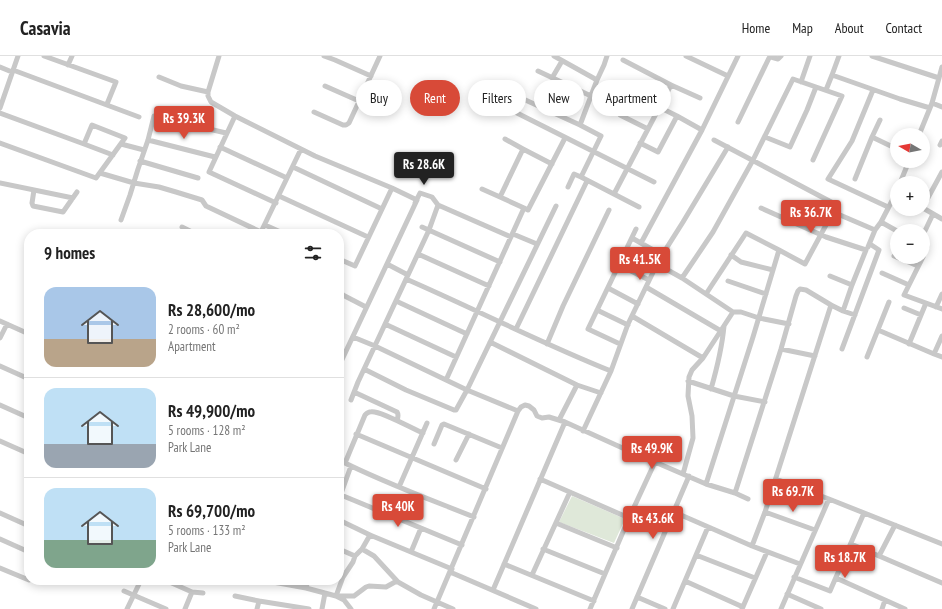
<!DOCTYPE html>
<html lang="en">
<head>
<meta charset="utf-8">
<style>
	:root { --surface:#fff; --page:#f2f2f2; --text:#222; --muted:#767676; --line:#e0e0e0; --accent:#d84a38 }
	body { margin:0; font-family:"PT Sans Narrow",sans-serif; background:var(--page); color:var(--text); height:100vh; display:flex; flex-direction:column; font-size:15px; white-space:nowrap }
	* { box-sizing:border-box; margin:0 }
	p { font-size:13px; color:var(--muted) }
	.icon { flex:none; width:22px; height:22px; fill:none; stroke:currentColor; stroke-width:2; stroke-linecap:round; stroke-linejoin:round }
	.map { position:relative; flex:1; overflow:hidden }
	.drawer { position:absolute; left:24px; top:173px; width:320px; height:356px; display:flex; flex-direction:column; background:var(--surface); border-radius:16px; box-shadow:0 2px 10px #0003 }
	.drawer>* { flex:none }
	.hud { position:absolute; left:356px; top:24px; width:380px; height:36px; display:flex; gap:8px }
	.needle { width:26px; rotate:279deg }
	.tools { position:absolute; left:890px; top:72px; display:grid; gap:8px }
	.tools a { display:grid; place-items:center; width:40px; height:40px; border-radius:50%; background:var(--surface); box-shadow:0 2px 10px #0003; font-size:20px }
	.price { position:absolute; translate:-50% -34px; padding:0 9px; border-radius:4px; background:var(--accent); color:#fff; font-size:13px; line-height:26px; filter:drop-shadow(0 1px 2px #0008) }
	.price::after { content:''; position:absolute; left:50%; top:24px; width:12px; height:9px; margin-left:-6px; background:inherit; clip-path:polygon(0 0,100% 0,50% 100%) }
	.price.active { background:#222; color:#fff }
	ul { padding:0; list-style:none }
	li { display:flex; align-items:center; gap:12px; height:100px; padding:0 20px }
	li+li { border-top:1px solid var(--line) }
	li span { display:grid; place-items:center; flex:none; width:112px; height:80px; border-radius:12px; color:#555 }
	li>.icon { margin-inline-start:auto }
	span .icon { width:48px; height:48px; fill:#fffc; stroke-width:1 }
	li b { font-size:17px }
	h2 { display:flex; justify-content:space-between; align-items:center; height:48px; padding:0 20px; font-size:17px }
	.pill { padding:0 14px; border-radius:18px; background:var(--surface); box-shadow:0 2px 10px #0003; font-size:14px; line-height:36px }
	.pill.active { background:var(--accent); color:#fff }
	header { display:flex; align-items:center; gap:24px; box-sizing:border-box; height:56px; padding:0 20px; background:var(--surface); border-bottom:1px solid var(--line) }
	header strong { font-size:19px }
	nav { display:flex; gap:22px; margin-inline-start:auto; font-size:14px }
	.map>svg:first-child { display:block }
</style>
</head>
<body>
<header>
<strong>Casavia</strong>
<nav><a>Home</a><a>Map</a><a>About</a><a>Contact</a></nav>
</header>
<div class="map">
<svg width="942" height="553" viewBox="0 0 942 553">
	<rect width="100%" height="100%" fill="#fff"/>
	<path fill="#dfe8d9" d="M572 440 625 463 614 487 559 466Z"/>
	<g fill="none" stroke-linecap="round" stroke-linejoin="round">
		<path stroke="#c8c8c8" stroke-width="5" d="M44 0 116 26 107 48
			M219 0 208 36V40L211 46 235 60 315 100 392 132 355 210 339 203
			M324 0 335 4 371 20
			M554 0 597 24
			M686 0 728 20
			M839 0 832 19 900 43 930 52
			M872 0 939 22 932 47
			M623 4 671 29
			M68 9 72 0
			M0 11 12 16
			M13 14 139 61
			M538 15 591 40
			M159 21 181 30 208 36
			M552 22 562 5
			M939 22 942 11
			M801 26 810 0
			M325 30 359 45
			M633 30 619 56 620 59 648 73
			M826 34 832 19
			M873 34 852 85 828 123 888 151
			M521 42 580 69 601 80 581 121 639 151
			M0 52 18 0
			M513 55 654 126
			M314 56 343 69H346L349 67 380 0
			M0 57 84 88
			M235 60 209 116 276 147
			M677 60 702 74
			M880 64 872 81 897 93
			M738 66 769 2 771 1 778 3 781 0
			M580 69 597 24 604 9 607 0
			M919 79 932 47 942 51
			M765 81 790 91 807 54 816 31
			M505 83 523 93 500 141 524 152
			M148 84 215 101
			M714 84 835 148 833 156 875 174
			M0 87 96 122 125 82 92 69 84 88 113 99
			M640 87 658 96 677 60 659 51
			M121 88 144 94
			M940 89 942 85
			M220 91 287 122
			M523 93 552 108
			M140 105 198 122
			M293 111 382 153
			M100 117 134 127 159 131 176 136 202 144 206 150 261 176
			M855 123 872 81
			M0 127 73 142
			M900 127 909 105
			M568 131 574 118 581 121
			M482 133 500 141
			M34 134 32 147 33 150 63 156 77 136
			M614 138 671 29 700 42
			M279 140 368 181
			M415 147 420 137 432 141 438 149
			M923 151 942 116
			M761 152 826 181 866 194 852 229 843 255 831 249
			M923 152 942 163
			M121 164 130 139 138 113 148 84 154 60 226 77
			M881 166 896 137
			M265 169 285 178
			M182 171 196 178
			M422 171 500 206
			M260 178 301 93
			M513 178 537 188
			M923 179 933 158
			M632 182 662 199
			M641 187 702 74 738 0
			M923 189 927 191 923 200
			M868 191 875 174 881 166 897 175
			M779 194 805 208 833 156
			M418 198 489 230
			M731 199 741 206 773 214
			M894 200 918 210
			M923 201 904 239 942 253
			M387 208 408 219
			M657 208 682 222 733 256 703 302 692 314 689 321 688 340 692 360 693 382 683 418
			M619 209 649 224
			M882 217 909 229
			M830 220 852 229
			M682 222 713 176 753 104 793 23 842 40 813 104
			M406 223C475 253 541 287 611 315
			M728 225 766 238
			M646 231 721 275
			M608 232 638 248
			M339 237 366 251
			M339 244 342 238
			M396 245 467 278
			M936 251 942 238
			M904 252 921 259
			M597 254 628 269
			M843 255 855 259
			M733 256H741L759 262 789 268
			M632 260 703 302
			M0 265 29 278
			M385 268 456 301
			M516 273 587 125
			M878 274 934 298
			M942 280 934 298 942 301
			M353 281 375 290 467 334 518 355
			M0 282 7 268
			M490 286 577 329 601 337
			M547 288 563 250 609 154
			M620 288 588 273 636 173
			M909 288 926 247
			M781 293 815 300
			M842 293 879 194 870 188
			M867 301 889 246
			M0 310 29 323
			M339 310 417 144 392 132
			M364 313 406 334 454 354H456L467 334 556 150
			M446 324 524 152 528 154 565 82
			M688 325 734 340 765 346
			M711 333C717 312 722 292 724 270
			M354 336 397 356C399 359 398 361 397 364
			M351 344 358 326 429 174 438 149 511 181
			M0 349 29 362
			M559 364 577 329
			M583 375 611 315 628 268 659 204 683 166 728 91
			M356 378 486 433
			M0 385 27 397
			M434 388 442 369 444 368 502 392
			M339 404C382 426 429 443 474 461
			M456 404 469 378
			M345 407 365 359C366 358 368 356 370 356 378 353 413 373 423 377
			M540 423 629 462
			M776 423 829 443 942 488
			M706 428 753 281 779 194 746 177 706 238
			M399 431 427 367
			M735 437 781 293 796 240 798 235 800 233 806 234 831 249 765 456 752 490
			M341 439 462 489
			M339 443 351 410
			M674 456 752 490 800 508
			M765 456 815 474
			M0 457 29 470
			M339 464 370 479 452 513
			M556 467 617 492
			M370 479 362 493 355 500 353 506 343 521 336 540H354L366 531 369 530 386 531 395 526H398L421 539 453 553
			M0 483 29 496
			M851 488 942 527
			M339 493 355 500
			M362 493 374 500 398 526
			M543 493 605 518
			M411 496 421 472
			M696 499 755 522
			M879 500 895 469
			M504 508 594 545
			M0 512 24 522 29 524
			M450 516 536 553
			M532 519 570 436
			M794 521 830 535 864 457
			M836 522 905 553
			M165 524 192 536 203 537
			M262 524 306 532
			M308 524 306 532 336 540 344 544 351 553
			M685 525 743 551
			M493 534 565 366
			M124 535 166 553
			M787 538 821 553
			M235 540 259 545 257 553
			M637 541 665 553
			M259 545 309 553
			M127 553 141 524
			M185 553 192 536
			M322 553 325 537
			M434 553 518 355 521 351 525 349 529 350 534 354 537 360 542 362 549 361 565 366 627 394 706 428 735 437 748 443
			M590 553 629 462 655 406
			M632 553 689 420
			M673 553 708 471
			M742 553 767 496
			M781 553 829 443
			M882 553 885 544"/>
	</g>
</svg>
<div class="tools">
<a><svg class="needle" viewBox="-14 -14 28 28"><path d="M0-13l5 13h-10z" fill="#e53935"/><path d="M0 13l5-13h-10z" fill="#767676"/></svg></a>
<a>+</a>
<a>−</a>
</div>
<b class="price" style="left:184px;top:84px">Rs 39.3K</b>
<b class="price active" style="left:424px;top:130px">Rs 28.6K</b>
<b class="price" style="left:811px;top:178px">Rs 36.7K</b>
<b class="price" style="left:640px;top:225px">Rs 41.5K</b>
<b class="price" style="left:652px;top:414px">Rs 49.9K</b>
<b class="price" style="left:793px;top:457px">Rs 69.7K</b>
<b class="price" style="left:398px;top:472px">Rs 40K</b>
<b class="price" style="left:653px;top:484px">Rs 43.6K</b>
<b class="price" style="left:845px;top:523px">Rs 18.7K</b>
<div class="hud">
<a class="pill">Buy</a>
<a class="pill active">Rent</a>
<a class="pill">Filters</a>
<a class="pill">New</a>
<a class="pill">Apartment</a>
</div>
<section class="drawer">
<h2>9 homes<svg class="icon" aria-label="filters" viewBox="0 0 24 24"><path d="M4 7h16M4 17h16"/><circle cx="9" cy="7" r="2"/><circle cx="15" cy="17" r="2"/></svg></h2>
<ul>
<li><span style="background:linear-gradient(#a9c7e8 65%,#b9a48a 0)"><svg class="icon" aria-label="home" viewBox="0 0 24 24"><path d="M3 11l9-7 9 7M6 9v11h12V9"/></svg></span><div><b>Rs 28,600/mo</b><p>2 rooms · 60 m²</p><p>Apartment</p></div></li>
<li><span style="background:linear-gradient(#bfe0f5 70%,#9aa5b1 0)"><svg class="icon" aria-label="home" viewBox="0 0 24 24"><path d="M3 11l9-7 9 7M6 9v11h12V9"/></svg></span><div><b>Rs 49,900/mo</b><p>5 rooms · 128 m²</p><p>Park Lane</p></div></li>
<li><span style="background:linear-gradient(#bfe0f5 65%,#7fa58c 0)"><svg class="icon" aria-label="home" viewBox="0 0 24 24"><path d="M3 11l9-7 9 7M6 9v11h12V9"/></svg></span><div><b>Rs 69,700/mo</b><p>5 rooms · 133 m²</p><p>Park Lane</p></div></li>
</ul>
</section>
</div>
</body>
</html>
